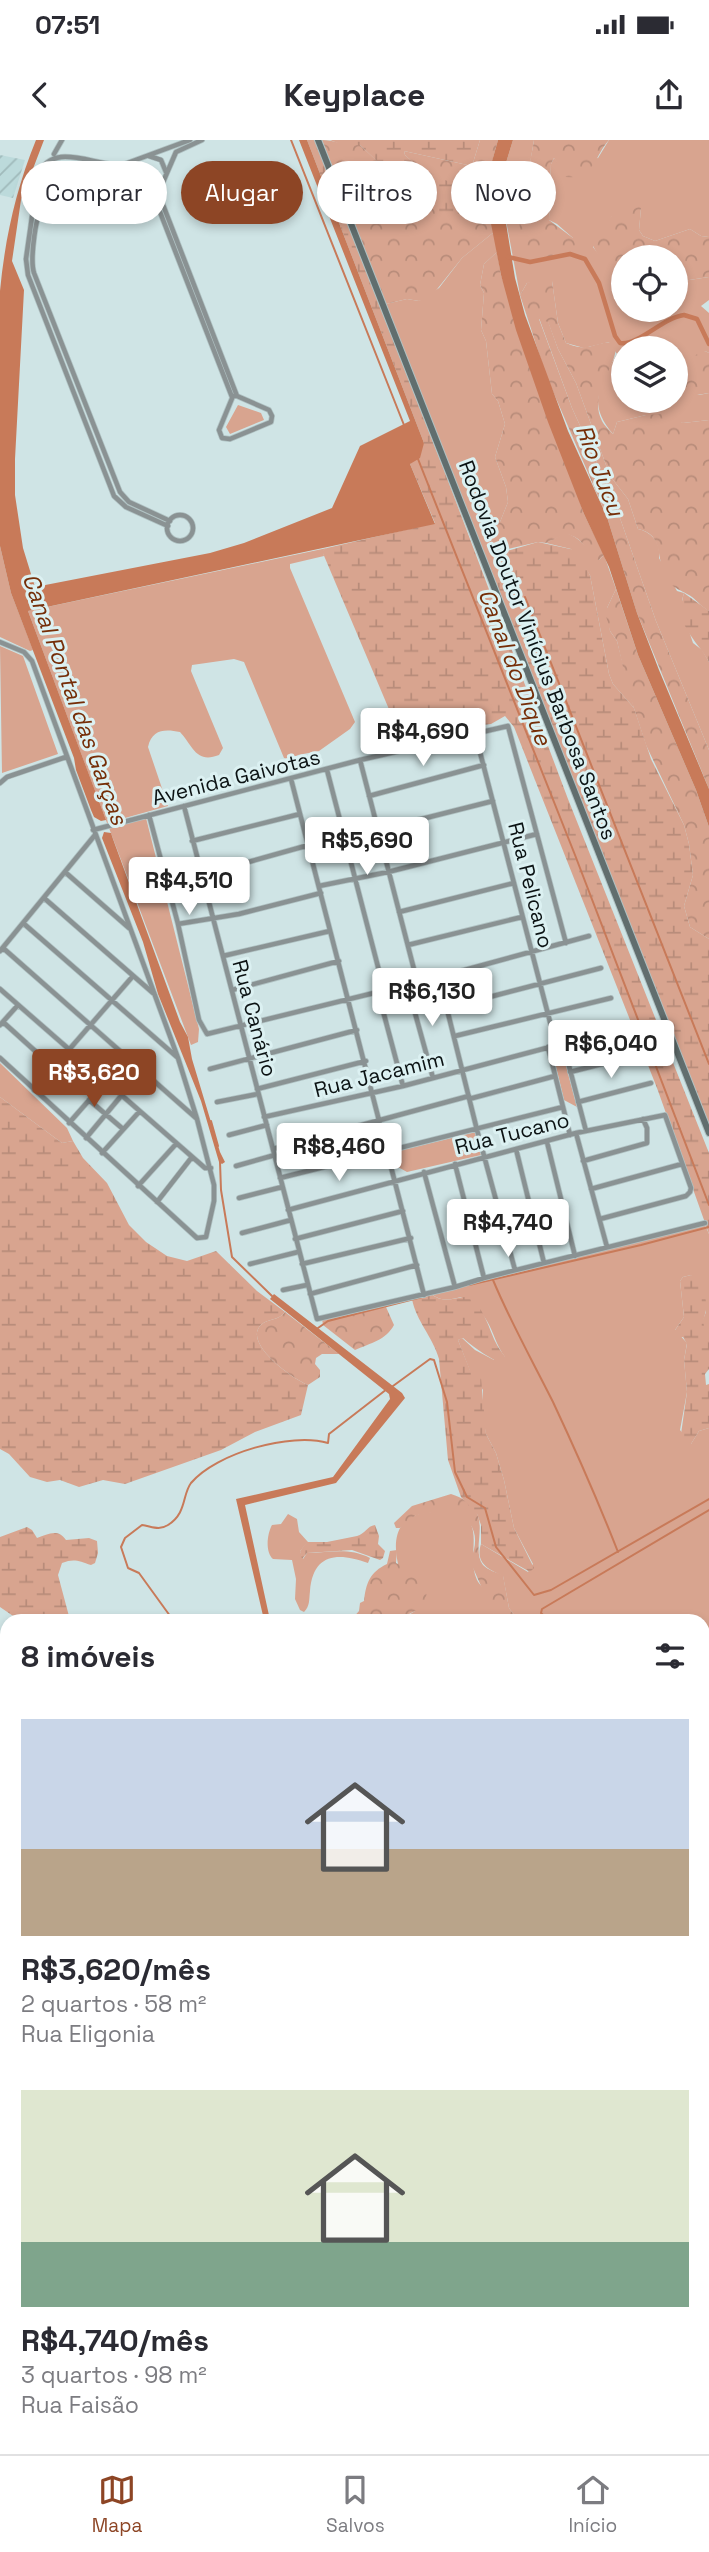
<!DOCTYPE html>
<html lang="pt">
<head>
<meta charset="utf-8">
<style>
	:root { --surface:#fff; --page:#f2f2f3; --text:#2b2b33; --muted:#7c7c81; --line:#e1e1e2; --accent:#8d4525 }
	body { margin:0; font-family:"Space Grotesk",sans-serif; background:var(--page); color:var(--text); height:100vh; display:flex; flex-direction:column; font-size:26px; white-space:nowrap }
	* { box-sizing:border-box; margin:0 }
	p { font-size:23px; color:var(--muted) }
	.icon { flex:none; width:38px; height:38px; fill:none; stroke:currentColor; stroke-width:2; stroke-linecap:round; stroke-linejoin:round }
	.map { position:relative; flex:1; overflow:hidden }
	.panel { position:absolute; left:0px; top:1474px; width:710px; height:842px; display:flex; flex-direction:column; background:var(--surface); border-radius:21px 21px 0 0; box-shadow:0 4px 10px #0003 }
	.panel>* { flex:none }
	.hud { position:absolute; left:21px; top:21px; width:668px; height:63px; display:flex; gap:14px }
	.controls { position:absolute; left:611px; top:105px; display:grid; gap:14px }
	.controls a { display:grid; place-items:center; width:77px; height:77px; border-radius:50%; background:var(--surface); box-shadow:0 4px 10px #0003; font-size:35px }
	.price { position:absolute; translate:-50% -60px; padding:0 16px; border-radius:7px; background:#fff; color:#222; font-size:23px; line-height:46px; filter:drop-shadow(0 2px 4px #0008) }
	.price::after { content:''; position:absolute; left:50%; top:42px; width:21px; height:16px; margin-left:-10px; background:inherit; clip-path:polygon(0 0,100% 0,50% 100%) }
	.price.active { background:var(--accent); color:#fff }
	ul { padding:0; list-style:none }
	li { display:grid; align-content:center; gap:14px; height:371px; padding:0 21px }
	li span { display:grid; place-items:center; height:217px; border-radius:0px; color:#555 }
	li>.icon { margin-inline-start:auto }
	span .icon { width:126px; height:126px; fill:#fffc; stroke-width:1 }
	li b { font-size:30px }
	h2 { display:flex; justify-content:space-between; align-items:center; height:84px; padding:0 21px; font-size:30px }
	.pill { padding:0 24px; border-radius:32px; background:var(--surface); box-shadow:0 4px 10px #0003; font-size:24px; line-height:63px }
	.pill.active { background:var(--accent); color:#fff }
	.status { display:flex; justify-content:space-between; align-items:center; height:49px; padding:0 35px; background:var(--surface); direction:ltr }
	.status svg { height:19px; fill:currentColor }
	header { display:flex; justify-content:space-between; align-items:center; height:91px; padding:0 21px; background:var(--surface); font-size:32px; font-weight:700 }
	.dock { display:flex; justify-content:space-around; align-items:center; height:98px; border-top:2px solid var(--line); background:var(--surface); font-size:19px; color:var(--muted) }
	.dock a { display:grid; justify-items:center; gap:4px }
	.dock .active { color:var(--accent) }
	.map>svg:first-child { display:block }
</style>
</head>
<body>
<div class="status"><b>07:51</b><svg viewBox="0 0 49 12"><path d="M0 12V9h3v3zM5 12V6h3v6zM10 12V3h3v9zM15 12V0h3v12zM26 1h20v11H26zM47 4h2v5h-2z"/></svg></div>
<header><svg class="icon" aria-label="back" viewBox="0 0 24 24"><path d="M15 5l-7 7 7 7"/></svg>Keyplace<svg class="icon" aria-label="share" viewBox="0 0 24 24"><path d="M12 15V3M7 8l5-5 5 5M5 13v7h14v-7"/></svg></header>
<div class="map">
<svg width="709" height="2314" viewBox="0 0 709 2314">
	<defs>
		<pattern id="industrial-furrows" width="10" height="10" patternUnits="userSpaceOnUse" patternTransform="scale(1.75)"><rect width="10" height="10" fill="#bcdadb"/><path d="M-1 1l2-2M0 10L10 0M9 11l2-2" fill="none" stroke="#a0babb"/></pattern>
		<pattern id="forest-crowns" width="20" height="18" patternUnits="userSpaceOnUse" patternTransform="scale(1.75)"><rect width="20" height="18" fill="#d8a48f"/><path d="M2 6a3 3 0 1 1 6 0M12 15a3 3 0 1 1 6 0" fill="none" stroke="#b88c7a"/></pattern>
		<pattern id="wetland-marsh" width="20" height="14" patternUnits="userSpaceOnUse" patternTransform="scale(1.75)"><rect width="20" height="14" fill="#d8a48f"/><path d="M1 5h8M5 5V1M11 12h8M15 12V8" fill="none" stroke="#b88c7a"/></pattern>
	</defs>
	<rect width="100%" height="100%" fill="#cfe4e5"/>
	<path fill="url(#industrial-furrows)" d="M0 15 25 20 13 58 0 55Z"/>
	<path fill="#d8a48f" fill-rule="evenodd" d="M513 0H534L521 77 533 121 563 114H573V98L557 84 549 80 551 24 554 18 560 25 598 18 609 0H709V97L701 96 690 89 655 101 643 96 639 90 641 68 612 76 593 107 616 137 623 141V170H676V142L709 137V160L701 166 709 173V213L705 211 683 231 681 251 699 255 709 253V280L683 283 646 275 617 282 613 294C587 264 599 245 617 214L609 202 584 208 566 203 558 183 552 141 527 143 520 155 502 59 501 39ZM623 208H676V261H623Z
		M494 92 497 112 484 124 480 145 484 153 481 190 486 201 492 254 498 261 505 284 495 317 506 347 508 362 500 382 499 411H507L498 427 490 432 386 164 407 159 419 161 439 148 462 118Z
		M539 178 548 181 558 209 576 243 610 336 628 359 638 389C652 392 661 403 659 418L677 451 684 453 682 460 690 494 693 503 702 510 709 522V610L656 481 613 358 572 268Z
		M238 265 261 273 264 280 230 294 226 287Z
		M565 393C579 396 589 410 599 420L604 415 616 449 607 468 610 491 617 501 634 568 613 544 609 534 590 435 571 409 546 403Z
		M0 406 11 453 33 510 30 511 0 497Z
		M327 408 323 411 324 416 290 424V428L355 582 350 589 319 611 298 615 290 619 284 618 244 522 234 519 192 525 191 531 223 608 219 615C196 624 193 606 180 592 165 589 152 589 148 607L168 666 107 683 28 471Z
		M0 506 23 516 58 614 2 633Z
		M146 678 199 889 198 902 191 905 109 688Z
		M556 908 562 911 577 967 564 960 553 914Z
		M0 923 67 988 73 1001 62 1003 0 957Z
		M476 992 481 1015 407 1032 398 1027 394 1012Z
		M705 1085 709 1094V1186H703L702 1182 706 1172 691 1135 683 1137 680 1141 684 1177 675 1190 687 1203 684 1220 687 1252 680 1290 691 1304 699 1291 709 1288V1832L704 1836V1480H518L509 1468 503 1436C488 1429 475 1423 481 1404L528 1432 533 1424 514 1388 504 1340 496 1313 486 1294 483 1278V1250L470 1231 458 1200 462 1198 475 1210 494 1220 505 1217C496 1205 494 1193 487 1181 482 1171 470 1164 461 1157 449 1160 441 1162 430 1153Z
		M444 1370C492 1376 464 1412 477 1440 479 1444 482 1446 484 1449 488 1459 493 1470 496 1480H401L415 1471C405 1446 377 1390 416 1375 424 1372 435 1372 444 1370Z
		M288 1374 297 1379 299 1392 308 1402 300 1411 303 1419 307 1413C330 1413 348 1407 370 1418L368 1423C338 1412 313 1413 310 1451 309 1460 310 1466 304 1472L300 1470 295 1459 296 1439 292 1420 273 1419C265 1412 267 1394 272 1385L281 1384Z
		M704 2163H709V2314H507L506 2308H704Z"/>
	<path fill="url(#forest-crowns)" d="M322 0C335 0 342 6 360 5L413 55 431 68 463 65 466 49C444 41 422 32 405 15L404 11 472 26 480 0H498C487 39 484 53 494 92L462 118 430 158 419 161 407 159 386 164Z
		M534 0H609C594 16 595 40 566 37L554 18 551 24 549 80 573 98 577 109 573 114H563L533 121C527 114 521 108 520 98 517 72 530 27 534 0Z
		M634 60 641 68 639 90 643 96 655 101 690 89 701 96 709 97V137L676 142V117H623V141C609 133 597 116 591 101 607 89 613 63 634 60Z
		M497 112 501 135 584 374 604 415 599 420 590 418C586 405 579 396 565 394L546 403 538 402 499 411 493 389 500 382 508 362 506 347 495 317 505 284 498 261 492 254 486 201 481 190 484 153 480 145 484 124Z
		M533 141H552L558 183 566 203C589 213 593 202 614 202 624 219 586 250 602 281 604 285 609 290 613 294L617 282 646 275 663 274 683 283 709 280V471C702 467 698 462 692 457 681 449 674 451 666 437 655 418 665 395 638 389L628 359 610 336 576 243 558 209 548 182 539 179 572 268 613 358 656 481 709 610V649L637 473 607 377 546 235 520 155 527 143Z
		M705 211 709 213V253L685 257C674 238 686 216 705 211Z
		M616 449 638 515 696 650 709 687V799L690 787 684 766 693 735 689 704 684 685 646 605 629 553 617 501 610 491 606 476 607 468Z
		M386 1167 394 1185C386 1200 371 1203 355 1210L323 1185 322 1179Z
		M285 1172 339 1214H322L316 1218 315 1224 320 1230V1237L308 1245C294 1240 242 1203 261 1185 268 1178 279 1181 285 1172Z
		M451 1354C500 1370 468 1405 483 1425 488 1430 497 1433 503 1435L509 1468 518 1480H496L470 1421C486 1386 462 1367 429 1373 424 1374 417 1374 413 1377 408 1380 404 1385 400 1388H396L394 1383 412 1366Z
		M397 1410 396 1423C418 1433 434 1440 423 1467L407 1475 401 1480H351L359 1471 360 1463 364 1461C366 1443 370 1432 387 1424L390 1411Z
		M709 1832V2032L704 2030V1836Z
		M709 2069V2163H704V2070Z
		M355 2308H506L507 2314H351Z"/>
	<path fill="url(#wetland-marsh)" d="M307 0H315L447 338 568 659 709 1013V1094L657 948 514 587 505 576 491 584 466 587 451 593 404 586 391 574 322 411 327 408 435 383 410 324 424 303Z
		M330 0H480L472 26 404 11 405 15C422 32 445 40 467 49L461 71C455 72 450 74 444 73 421 69 379 22 360 5L345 6Z
		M538 402 575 410 590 435 609 534 613 544 634 568 651 619 684 685 689 704 693 735 684 766 690 787 709 799V994L490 432 498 426 507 411Z
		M684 453 709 471V522C695 497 674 486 684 453Z
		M0 957 62 1003 73 1001 83 1018 107 1043 129 1085 146 1102 167 1116 187 1121 216 1111 257 1151 285 1172C279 1181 268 1178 261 1185 242 1203 294 1240 308 1245L301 1275 255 1292 221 1310 125 1344 103 1340 79 1347 60 1340 47 1342 30 1337 9 1314 0 1309Z
		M691 1135C701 1142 707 1155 706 1168 706 1175 702 1179 704 1186H709V1229L705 1234 706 1245 709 1244V1288L699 1291 691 1304 686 1308 680 1301 687 1252 684 1220 687 1204 683 1197 671 1200V1196L684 1177 680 1141 683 1137Z
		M430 1153C443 1164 452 1158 466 1157 484 1165 488 1187 496 1203 499 1210 505 1215 508 1222L506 1227C491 1218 476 1210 463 1198L458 1200 470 1230 476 1231 481 1238 486 1294 496 1313 504 1340 514 1388 534 1428 530 1432 481 1404V1385L477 1374 461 1357 448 1320 439 1219C433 1197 416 1181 412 1159Z
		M375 1385 379 1396 378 1404 385 1411 383 1418 380 1420 352 1410 307 1413 302 1419 300 1411 307 1402H327L357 1396C365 1394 367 1386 375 1385Z
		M27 1387 32 1390 37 1398C48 1394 58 1388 66 1400L89 1398 97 1401 98 1413 95 1423 91 1425C79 1421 74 1418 62 1423L58 1435 70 1480H19L0 1467V1397Z
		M7 1686V1813L0 1803V1689Z
		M220 2308H355L351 2314H217Z"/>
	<path fill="#c87a59" d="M36 0H44L21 60 12 121 24 150 15 319V355L23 408 35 447 210 413 244 403 332 368 360 306 410 281 299 0H307L424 303 420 318 410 324 435 384 28 471 106 680 101 681 94 677 91 670 76 630 74 618 11 453 0 406V151C5 98 16 49 36 0Z
		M498 0H513L501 39 502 59 515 138 525 175 568 291 607 377 637 473 659 530 706 642 709 649V687L696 650 638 515 609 427 584 374 548 282 516 190 501 135 487 63 489 32Z
		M104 692 111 693 113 699 180 882 188 897 192 919 220 1012 225 1022 222 1024 219 1022 201 961 158 854 143 802 102 698Z
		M274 1154 402 1253 405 1258 336 1343 245 1365 270 1480H264L236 1359 333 1337 390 1259 389 1254 270 1159Z"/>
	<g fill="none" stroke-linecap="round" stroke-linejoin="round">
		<path stroke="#c87a59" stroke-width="2" d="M291 0 404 285
			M418 319 575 715 709 1065
			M525 457 709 924
			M211 981 218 1006
			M220 1022 221 1050 232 1117 272 1156
			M493 1140C511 1183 533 1222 553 1262 576 1311 598 1361 618 1412
			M469 1145 641 1105 709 1087
			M318 1188 328 1181 422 1157
			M393 1246 430 1219 434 1220 447 1262 455 1332 467 1357 485 1368 496 1407 534 1455 551 1450 709 1359
			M173 1480 139 1433 128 1428 121 1407 125 1398 142 1385C151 1386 159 1391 168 1385 187 1373 182 1355 191 1343 216 1313 291 1292 328 1303L329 1294 387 1249
			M548 1480 541 1473 542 1469 709 1370
			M704 1540 709 1536
			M0 1672 7 1671
			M704 1678 709 1680
			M704 1849 709 1841
			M0 2117H3
			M358 2314 362 2308"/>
		<path stroke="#c87a59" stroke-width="4.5" d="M508 117 530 122 570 114 585 119 599 143 615 196 620 203C638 206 662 178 684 175L697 179 709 204"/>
		<g stroke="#b0c2c3" stroke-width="6">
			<path id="minor" d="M54 14 62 0
				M149 16 161 20 166 32
				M42 29C42 43 50 52 64 53
				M158 52 237 256
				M153 54 232 257
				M233 256H237L269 270 272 276 271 282 230 299 222 298 219 290Z
				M167 388a13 13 0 1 1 26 0a13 13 0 1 1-26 0Z
				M170 381 129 362 120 352 34 133C30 120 35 72 45 62L108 38C123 41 146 61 160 49L176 12 202 0
				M168 386 126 367 114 356 28 135 26 119 38 35C53 0 93 26 122 25L190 0
				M0 502 24 512 32 521 178 918 197 979 214 1045V1061L206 1097 197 1098 0 918
				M475 593 556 905
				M360 620 417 841
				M327 630 384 850
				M291 639 424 1155
				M0 643 7 637 66 617
				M369 656 484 625
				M184 666 317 1179 455 1147 484 1138 705 1083
				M149 675 178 784 199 880 207 894 439 837 589 796
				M93 690 360 620 508 586 566 803
				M378 690 493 661
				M192 701 300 674
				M65 732 129 788
				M202 735 309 705
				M319 746 388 732 537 694
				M44 758 153 853
				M399 772 514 743
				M23 783 177 917
				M178 784 239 774 321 753
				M408 805 522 777
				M3 808 196 978
				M0 811 95 695
				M223 816 330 791
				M439 837 477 990 515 1130
				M407 844 433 938
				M0 849 205 1028H211
				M232 850 339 821
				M378 852 403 946
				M447 868 601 828
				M3 882 54 928
				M0 885 18 865
				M455 896 611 858
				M563 903 586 991
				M548 907 570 995
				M210 929 357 890
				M570 932 641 914
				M257 949 366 921
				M34 950 133 836
				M469 959 555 936
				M89 960 123 989
				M217 962 258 954
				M578 962 651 943
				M264 977 403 946 622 888
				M69 983 105 942
				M576 993 607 1107
				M229 995 267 985
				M86 998 121 956
				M547 1002 575 1116
				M273 1009 469 956
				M516 1009 544 1123
				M102 1013 139 972
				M583 1021 647 1003V988L643 979
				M455 1024 484 1138
				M236 1026 275 1015
				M424 1032 455 1147
				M280 1038 563 967
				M138 1046 176 1004
				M591 1049 682 1024
				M239 1058 282 1047
				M157 1062 192 1017
				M288 1070 576 993 665 975 691 1048 690 1052 686 1056 600 1079
				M242 1093 291 1080
				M295 1099 403 1071
				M250 1124 298 1112
				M302 1124 411 1098
				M283 1150 307 1145
				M310 1154 417 1125
				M7 2064V2075
				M0 2175 7 2114"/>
		</g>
		<g stroke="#b0c2c3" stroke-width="8">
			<path id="secondary" d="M318 0 709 993"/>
		</g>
		<use href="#minor" stroke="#8a9293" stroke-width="4.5"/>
		<use href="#secondary" stroke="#616e6e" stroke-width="6"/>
	</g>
	<g text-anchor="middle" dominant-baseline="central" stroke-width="6" stroke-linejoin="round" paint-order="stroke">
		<g font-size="21" fill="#0b1213" stroke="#dcf1f2">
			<text transform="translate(538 510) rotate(69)">Rodovia Doutor Vinícius Barbosa Santos</text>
			<text transform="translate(236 637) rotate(-14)">Avenida Gaivotas</text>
			<text transform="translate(531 745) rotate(76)">Rua Pelicano</text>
			<text transform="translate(255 878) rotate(75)">Rua Canário</text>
			<text transform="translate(379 934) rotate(-14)">Rua Jacamim</text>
			<text transform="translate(512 993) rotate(-14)">Rua Tucano</text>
		</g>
		<g font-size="23" font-style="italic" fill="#752e08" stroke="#dcf1f2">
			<text transform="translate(600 330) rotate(69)">Rio Jucu</text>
			<text transform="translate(515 527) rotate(69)">Canal do Dique</text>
			<text transform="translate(75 559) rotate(70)">Canal Pontal das Garças</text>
		</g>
	</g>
</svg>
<div class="controls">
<a><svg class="icon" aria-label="locate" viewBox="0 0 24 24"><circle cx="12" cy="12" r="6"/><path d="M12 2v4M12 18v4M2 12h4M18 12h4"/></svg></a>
<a><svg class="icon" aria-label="layers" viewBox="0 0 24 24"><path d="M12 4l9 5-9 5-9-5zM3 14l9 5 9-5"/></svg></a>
</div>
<b class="price" style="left:423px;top:628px">R$4,690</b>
<b class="price" style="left:367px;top:737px">R$5,690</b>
<b class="price" style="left:189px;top:777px">R$4,510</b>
<b class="price" style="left:432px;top:888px">R$6,130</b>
<b class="price" style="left:611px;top:940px">R$6,040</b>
<b class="price active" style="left:94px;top:969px">R$3,620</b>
<b class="price" style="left:339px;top:1043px">R$8,460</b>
<b class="price" style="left:508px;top:1119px">R$4,740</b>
<div class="hud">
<a class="pill">Comprar</a>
<a class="pill active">Alugar</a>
<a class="pill">Filtros</a>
<a class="pill">Novo</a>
</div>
<section class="panel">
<h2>8 imóveis<svg class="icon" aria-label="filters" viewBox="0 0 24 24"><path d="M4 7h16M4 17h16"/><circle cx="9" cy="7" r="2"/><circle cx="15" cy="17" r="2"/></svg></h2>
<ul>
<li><span style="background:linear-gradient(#c9d6e8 60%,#b9a48a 0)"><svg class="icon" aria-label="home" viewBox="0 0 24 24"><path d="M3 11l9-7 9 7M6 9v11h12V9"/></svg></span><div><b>R$3,620/mês</b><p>2 quartos · 58 m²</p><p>Rua Eligonia</p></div></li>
<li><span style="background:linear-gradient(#dfe7d0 70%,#7fa58c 0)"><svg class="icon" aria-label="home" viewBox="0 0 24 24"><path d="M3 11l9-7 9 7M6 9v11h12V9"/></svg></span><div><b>R$4,740/mês</b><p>3 quartos · 98 m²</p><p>Rua Faisão</p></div></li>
</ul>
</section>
</div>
<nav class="dock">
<a class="active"><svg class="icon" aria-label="map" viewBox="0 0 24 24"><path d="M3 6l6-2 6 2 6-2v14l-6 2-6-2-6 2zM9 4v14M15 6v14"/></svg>Mapa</a>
<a><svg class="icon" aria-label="saved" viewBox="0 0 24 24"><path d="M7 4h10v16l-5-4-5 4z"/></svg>Salvos</a>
<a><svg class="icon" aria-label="home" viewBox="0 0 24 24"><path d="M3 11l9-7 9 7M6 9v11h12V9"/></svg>Início</a>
</nav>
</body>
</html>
